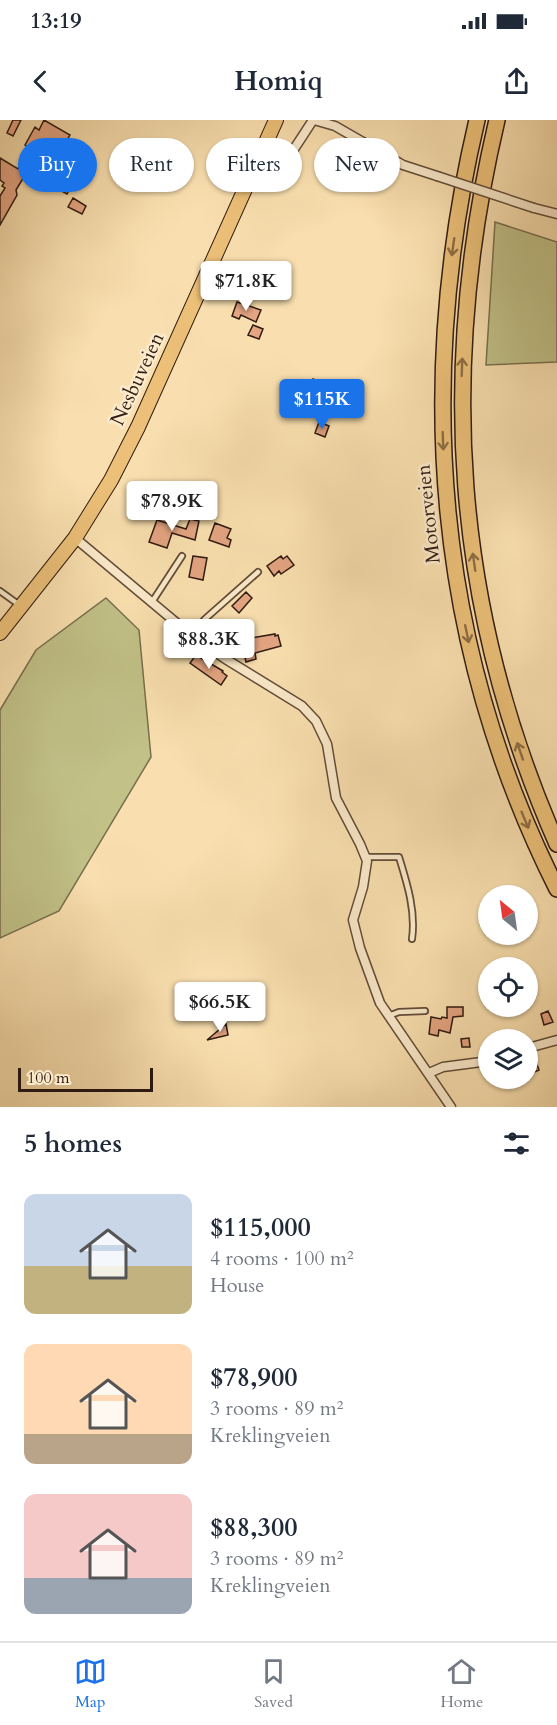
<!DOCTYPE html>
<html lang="en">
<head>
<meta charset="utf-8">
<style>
	:root { --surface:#fff; --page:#f6f6f7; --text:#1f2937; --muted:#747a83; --line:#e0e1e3; --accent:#1a73e8 }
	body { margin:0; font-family:Cardo,serif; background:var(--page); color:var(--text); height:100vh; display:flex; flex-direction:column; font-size:22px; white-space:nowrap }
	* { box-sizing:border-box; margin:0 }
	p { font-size:20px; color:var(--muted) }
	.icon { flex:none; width:33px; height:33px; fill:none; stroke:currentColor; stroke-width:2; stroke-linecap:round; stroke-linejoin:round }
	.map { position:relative; height:987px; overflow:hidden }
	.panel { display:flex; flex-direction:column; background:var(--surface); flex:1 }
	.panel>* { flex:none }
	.banner { position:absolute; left:18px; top:18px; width:522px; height:54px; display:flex; gap:12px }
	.needle { width:39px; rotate:331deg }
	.controls { position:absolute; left:478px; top:765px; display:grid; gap:12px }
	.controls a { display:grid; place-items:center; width:60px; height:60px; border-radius:50%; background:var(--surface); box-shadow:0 2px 4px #0004; font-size:30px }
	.scale { position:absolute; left:18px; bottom:15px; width:135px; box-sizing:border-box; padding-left:6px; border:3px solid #301b12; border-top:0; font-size:16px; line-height:21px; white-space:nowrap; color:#301b12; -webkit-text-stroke:4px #fbeacb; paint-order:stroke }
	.price { position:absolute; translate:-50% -51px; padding:0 14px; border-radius:6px; background:#fff; color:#222; font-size:20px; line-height:39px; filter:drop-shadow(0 2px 3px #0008) }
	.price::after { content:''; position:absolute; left:50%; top:36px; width:18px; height:14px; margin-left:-9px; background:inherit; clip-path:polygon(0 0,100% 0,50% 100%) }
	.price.selected { background:var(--accent); color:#fff }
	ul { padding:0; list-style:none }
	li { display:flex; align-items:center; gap:18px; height:150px; padding:0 24px }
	li span { display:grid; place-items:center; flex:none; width:168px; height:120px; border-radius:12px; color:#555 }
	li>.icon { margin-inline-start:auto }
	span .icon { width:72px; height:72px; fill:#fffc; stroke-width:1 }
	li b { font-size:26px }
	h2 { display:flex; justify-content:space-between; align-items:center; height:72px; padding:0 24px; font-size:26px }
	.tag { padding:0 21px; border-radius:27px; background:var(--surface); box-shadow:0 2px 4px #0004; font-size:21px; line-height:54px }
	.tag.selected { background:var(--accent); color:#fff }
	.status { display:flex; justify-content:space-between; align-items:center; height:42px; padding:0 30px; background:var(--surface); direction:ltr }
	.status svg { height:16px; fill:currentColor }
	header { display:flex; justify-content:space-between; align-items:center; height:78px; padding:0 24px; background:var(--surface); font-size:27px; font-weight:800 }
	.dock { display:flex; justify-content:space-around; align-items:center; height:84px; border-top:2px solid var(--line); background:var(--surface); font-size:16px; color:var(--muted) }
	.dock a { display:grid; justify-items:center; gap:3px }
	.dock .selected { color:var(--accent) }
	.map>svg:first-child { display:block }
</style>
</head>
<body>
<div class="status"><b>13:19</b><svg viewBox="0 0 49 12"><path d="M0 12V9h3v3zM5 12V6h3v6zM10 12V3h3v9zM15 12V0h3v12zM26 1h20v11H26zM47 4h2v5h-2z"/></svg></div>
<header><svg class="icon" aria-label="back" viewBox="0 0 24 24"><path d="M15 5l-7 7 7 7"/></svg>Homiq<svg class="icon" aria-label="share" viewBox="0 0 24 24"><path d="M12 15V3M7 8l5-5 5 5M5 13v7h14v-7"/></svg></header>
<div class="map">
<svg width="557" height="987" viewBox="0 0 557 987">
	<rect width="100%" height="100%" fill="#f9dfaf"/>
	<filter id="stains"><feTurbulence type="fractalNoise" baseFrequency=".00333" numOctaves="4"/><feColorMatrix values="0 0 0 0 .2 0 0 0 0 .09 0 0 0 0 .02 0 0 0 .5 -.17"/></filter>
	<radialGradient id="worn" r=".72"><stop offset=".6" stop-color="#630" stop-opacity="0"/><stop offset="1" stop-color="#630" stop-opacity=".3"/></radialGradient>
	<path fill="#c1c188" stroke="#786e4d" stroke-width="1.5" d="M495 102 557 122V242L486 245Z
		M106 478 139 510 151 637 59 791 0 818V590L36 530Z"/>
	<path fill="#e4a582" stroke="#301b12" stroke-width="1.5" d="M13 0H21L13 16 7 13Z
		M44 0 70 15 63 27 46 20 16 70 17 75 0 105V76L5 68 2 66 4 63 0 60V38L18 49 28 27 25 25 35 7 39 10Z
		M66 49 77 55 67 74 56 68 58 63 56 62 62 50 64 52Z
		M73 78 86 86 82 94 68 87Z
		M237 182 261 190 256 202 241 195 239 199 232 196Z
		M253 205 263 209 259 219 248 215Z
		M313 259 322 263 318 270 310 266Z
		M319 302 329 306 325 317 315 313Z
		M190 399 199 401 195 420 172 413 167 428 149 422 157 400 186 409Z
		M215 403 231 409 227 418 231 420 229 427 209 420Z
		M193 436 207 438 203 460 189 457Z
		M281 436 283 439 287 436 294 445 281 454 279 451 274 456 267 446Z
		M246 472 252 478 239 493 232 486Z
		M275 514V516L278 515 281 526 255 533 256 539 246 542 243 529 253 526 251 518Z
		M196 535 223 551 222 552 227 556 221 565 190 543Z
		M447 887H463V896L453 897 450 913 439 910 438 916 429 914 431 897 441 899 442 897 447 898Z
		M548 891 553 902 544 905 541 894Z
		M226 904 228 915 207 920Z
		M469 918 470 927H462L461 919Z
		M534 936 539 950 532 953 528 938Z"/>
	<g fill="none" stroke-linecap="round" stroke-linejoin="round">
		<g stroke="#624c39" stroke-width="8">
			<path id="service" d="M0 471 18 484
				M152 482 182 436
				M191 515 205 499 258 452
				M366 737H399C407 763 416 791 412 819
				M388 896 399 892 425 891"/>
		</g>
		<g stroke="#624c39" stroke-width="11">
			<path id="minor" d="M314 0 335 6 403 45 437 56
				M255 49 265 52 281 49 313 0
				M534 88 557 94
				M75 418 191 515 224 538 302 586 316 601 327 624 336 678 360 724 367 741 363 767 353 800 360 828 380 883 451 987
				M528 928 557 920
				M429 953 443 947 489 941"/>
		</g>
		<g stroke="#301b12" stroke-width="16">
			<path id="primary" d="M0 513 75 418 111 360 138 307 276 0"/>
		</g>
		<g stroke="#301b12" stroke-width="18">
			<path id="motorway" d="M477 0C415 263 435 526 557 769
				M497 0C438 250 453 488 557 724"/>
		</g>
		<use href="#service" stroke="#fbeacb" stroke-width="4.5"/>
		<use href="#minor" stroke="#fbeacb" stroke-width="8"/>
		<use href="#primary" stroke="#ecc078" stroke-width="14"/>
		<use href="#motorway" stroke="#ecc078" stroke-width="15"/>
		<g stroke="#624c39" stroke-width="11" stroke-linecap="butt">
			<path id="minor-bridge" d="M437 56 534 88"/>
		</g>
		<use href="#minor-bridge" stroke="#fbeacb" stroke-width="8"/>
	</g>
	<defs><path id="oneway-shaft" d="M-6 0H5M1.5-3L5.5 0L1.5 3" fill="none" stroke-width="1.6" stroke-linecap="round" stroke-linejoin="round" transform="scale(1.5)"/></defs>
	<g stroke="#8e6e45">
		<use href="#oneway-shaft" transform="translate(453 127) rotate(98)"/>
		<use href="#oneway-shaft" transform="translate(462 247) rotate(-88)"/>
		<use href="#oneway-shaft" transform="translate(443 321) rotate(88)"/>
		<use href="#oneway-shaft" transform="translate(474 442) rotate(-98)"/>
		<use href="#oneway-shaft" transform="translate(467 514) rotate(78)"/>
		<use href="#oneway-shaft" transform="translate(520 631) rotate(-109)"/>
		<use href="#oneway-shaft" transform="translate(525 700) rotate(67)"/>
	</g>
	<g text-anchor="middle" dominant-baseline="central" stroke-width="5" stroke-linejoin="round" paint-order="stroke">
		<g font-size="20" fill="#301b12" stroke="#fbeacb">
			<text transform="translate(137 259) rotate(-65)">Nesbuveien</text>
			<text transform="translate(428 394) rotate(-96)">Motorveien</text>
		</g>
	</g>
	<rect width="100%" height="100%" filter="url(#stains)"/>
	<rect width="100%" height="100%" fill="url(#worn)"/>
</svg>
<div class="controls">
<a><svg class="needle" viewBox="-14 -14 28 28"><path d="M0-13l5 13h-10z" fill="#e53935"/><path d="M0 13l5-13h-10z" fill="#747a83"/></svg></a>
<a><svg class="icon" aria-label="locate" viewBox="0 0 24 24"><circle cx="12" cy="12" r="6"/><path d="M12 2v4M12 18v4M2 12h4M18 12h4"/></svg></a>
<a><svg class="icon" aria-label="layers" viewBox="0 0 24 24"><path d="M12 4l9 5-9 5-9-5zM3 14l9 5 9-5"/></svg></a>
</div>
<div class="scale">100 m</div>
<b class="price" style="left:246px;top:192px">$71.8K</b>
<b class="price selected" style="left:322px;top:310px">$115K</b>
<b class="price" style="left:172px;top:412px">$78.9K</b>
<b class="price" style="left:209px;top:550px">$88.3K</b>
<b class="price" style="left:220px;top:913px">$66.5K</b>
<div class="banner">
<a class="tag selected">Buy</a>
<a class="tag">Rent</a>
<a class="tag">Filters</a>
<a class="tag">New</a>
</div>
</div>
<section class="panel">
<h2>5 homes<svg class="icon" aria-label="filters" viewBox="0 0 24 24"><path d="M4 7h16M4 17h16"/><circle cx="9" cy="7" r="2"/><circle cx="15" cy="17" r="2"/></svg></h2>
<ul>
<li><span style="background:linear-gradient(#c9d6e8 60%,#c2b280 0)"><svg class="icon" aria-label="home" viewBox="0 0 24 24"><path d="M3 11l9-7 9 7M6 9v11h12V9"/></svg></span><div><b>$115,000</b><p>4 rooms · 100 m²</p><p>House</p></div></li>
<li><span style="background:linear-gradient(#ffd9b3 75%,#b9a48a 0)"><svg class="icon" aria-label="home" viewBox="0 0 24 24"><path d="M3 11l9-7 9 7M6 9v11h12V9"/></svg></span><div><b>$78,900</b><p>3 rooms · 89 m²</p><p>Kreklingveien</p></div></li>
<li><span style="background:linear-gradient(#f6c9c9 70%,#9aa5b1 0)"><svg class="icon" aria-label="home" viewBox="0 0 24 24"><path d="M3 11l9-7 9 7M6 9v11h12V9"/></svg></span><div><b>$88,300</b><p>3 rooms · 89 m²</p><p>Kreklingveien</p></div></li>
</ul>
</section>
<nav class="dock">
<a class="selected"><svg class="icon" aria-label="map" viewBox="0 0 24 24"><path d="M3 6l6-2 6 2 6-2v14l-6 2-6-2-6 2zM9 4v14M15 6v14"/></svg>Map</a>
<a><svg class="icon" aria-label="saved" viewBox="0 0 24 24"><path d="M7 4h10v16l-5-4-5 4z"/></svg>Saved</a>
<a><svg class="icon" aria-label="home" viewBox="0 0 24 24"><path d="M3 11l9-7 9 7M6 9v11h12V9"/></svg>Home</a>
</nav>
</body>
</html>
